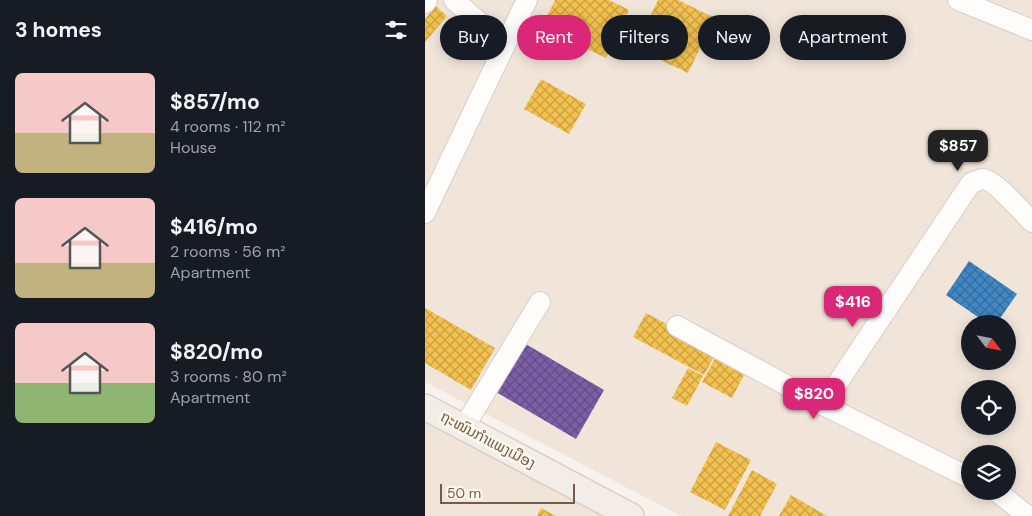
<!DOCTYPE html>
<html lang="en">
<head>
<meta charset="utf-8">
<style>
	:root { --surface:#171b24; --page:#20242c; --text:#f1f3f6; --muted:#9ea1a6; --accent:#db2777 }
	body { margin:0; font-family:"DM Sans","Noto Sans Lao",sans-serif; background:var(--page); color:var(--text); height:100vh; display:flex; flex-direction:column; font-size:19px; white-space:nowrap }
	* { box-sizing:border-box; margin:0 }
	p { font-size:16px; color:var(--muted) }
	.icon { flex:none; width:28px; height:28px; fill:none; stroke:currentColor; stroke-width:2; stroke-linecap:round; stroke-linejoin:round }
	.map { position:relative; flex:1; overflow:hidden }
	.sheet { display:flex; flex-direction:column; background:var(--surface); width:425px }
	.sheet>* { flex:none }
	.banner { position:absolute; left:15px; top:15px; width:475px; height:45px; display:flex; gap:10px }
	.needle { width:32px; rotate:122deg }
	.controls { position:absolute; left:536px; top:315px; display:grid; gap:10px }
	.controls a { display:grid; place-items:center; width:55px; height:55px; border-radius:50%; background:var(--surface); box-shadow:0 2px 12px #0003; font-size:25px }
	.scale { position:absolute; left:15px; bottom:12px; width:135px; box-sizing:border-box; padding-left:5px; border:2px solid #77594b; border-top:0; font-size:14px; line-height:18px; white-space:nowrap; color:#77594b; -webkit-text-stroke:4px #fff8ed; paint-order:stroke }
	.price { position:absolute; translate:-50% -42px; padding:0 11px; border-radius:10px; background:var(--accent); color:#fff; font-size:16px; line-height:32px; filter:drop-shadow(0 1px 2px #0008) }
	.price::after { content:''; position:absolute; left:50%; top:30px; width:15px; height:11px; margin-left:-8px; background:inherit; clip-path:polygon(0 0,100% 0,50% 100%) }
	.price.active { background:#222; color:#fff }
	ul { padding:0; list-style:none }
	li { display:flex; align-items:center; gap:15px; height:125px; padding:0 15px }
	li span { display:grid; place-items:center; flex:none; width:140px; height:100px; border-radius:8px; color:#555 }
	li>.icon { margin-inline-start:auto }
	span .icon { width:60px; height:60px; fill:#fffc; stroke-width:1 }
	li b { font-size:21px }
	h2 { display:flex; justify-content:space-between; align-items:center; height:60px; padding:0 15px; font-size:21px }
	.chip { padding:0 18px; border-radius:22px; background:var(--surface); box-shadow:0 2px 12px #0003; font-size:18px; line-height:45px }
	.chip.active { background:var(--accent); color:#fff }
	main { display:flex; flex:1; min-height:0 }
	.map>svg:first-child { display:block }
</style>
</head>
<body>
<main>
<section class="sheet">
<h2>3 homes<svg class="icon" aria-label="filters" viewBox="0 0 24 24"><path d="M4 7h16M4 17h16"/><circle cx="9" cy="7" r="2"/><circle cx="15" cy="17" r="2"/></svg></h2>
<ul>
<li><span style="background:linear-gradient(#f6c9c9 60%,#c2b280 0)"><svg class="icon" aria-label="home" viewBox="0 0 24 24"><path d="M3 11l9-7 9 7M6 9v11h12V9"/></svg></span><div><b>$857/mo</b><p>4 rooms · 112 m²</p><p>House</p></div></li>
<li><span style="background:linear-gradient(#f6c9c9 65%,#c2b280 0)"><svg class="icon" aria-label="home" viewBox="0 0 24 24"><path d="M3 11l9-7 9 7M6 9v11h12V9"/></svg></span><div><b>$416/mo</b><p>2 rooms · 56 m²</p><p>Apartment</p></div></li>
<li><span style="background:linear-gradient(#f6c9c9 60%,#8fb573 0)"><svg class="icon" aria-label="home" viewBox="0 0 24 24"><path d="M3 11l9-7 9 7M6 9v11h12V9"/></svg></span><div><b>$820/mo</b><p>3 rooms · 80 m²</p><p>Apartment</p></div></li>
</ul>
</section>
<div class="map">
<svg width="607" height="516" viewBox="0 0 607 516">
	<defs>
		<pattern id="homes-cross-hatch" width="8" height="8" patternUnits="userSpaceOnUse" patternTransform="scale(1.25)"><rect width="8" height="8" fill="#f2c14e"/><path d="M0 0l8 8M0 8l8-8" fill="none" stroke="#c9a043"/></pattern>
		<pattern id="offices-cross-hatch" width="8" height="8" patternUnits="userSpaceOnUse" patternTransform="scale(1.25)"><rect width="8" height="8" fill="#7b5ea7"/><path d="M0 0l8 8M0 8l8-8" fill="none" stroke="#654d83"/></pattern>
		<pattern id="schools-cross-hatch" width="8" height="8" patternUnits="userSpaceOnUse" patternTransform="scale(1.25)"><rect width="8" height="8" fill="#3f88c5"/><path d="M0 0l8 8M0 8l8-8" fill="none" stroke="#386d99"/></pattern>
	</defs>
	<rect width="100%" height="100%" fill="#f8f2ec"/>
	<path fill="#f1e5d9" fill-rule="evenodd" d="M0 0H607V516H256L0 382ZM545 324H582V361H545ZM545 389H582V426H545ZM545 454H582V491H545Z
		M0 407 180 516H0Z"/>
	<path fill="url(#homes-cross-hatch)" d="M130 0H184L204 10 181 58 117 27Z
		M233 0H253L290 18 263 73 210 48Z
		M11 6 22 16 0 42V19Z
		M116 79 161 104 144 134 99 109Z
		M0 308 70 348 46 390 0 363Z
		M221 313 292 351 279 375 208 337Z
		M290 359 319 375 307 398 277 382Z
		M263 368 278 376 262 406 247 398Z
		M291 442 326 460 300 510 265 492Z
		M327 470 352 484 335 516H303Z
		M366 495 402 516H354Z
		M116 508 131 516H112Z"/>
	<path fill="url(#offices-cross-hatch)" d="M99 343 179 390 151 439 71 392Z"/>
	<path fill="url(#schools-cross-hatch)" d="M544 261 592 294 571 324H563L521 295Z"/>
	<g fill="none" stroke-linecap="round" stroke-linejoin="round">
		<g stroke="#d6cec8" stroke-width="22">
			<path id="minor" d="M29 0 80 45
				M533 0 607 30
				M0 3 2 0
				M0 213 80 45 102 0
				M252 326 398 405 545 478
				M398 405 546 183C550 182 554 179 558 179 570 180 597 212 607 222
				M39 427 115 302
				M571 491 603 516"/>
		</g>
		<g stroke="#d9cfca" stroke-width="28">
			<path id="major" d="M0 407 206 516"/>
		</g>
		<use href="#minor" stroke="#fefdfc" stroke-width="20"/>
		<use href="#major" stroke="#f2ede6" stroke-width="25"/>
	</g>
	<g text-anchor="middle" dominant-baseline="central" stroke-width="5" stroke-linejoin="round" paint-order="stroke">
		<g font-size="15" fill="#77594b" stroke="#fff8ed">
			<text transform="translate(63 440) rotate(28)">ຖະໜົນກຳແພງເມືອງ</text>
		</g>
	</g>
</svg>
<div class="controls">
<a><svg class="needle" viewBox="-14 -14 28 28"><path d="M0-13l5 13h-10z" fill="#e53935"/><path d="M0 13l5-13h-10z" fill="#9ea1a6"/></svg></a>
<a><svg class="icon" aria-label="locate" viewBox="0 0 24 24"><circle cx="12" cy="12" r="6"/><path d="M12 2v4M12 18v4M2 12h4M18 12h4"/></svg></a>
<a><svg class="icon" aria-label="layers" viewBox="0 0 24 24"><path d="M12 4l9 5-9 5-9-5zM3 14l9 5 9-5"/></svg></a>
</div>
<div class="scale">50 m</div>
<b class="price active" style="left:533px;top:172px">$857</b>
<b class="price" style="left:428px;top:328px">$416</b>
<b class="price" style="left:389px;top:420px">$820</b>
<div class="banner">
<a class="chip">Buy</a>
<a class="chip active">Rent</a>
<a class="chip">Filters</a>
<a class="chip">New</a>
<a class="chip">Apartment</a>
</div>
</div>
</main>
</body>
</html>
